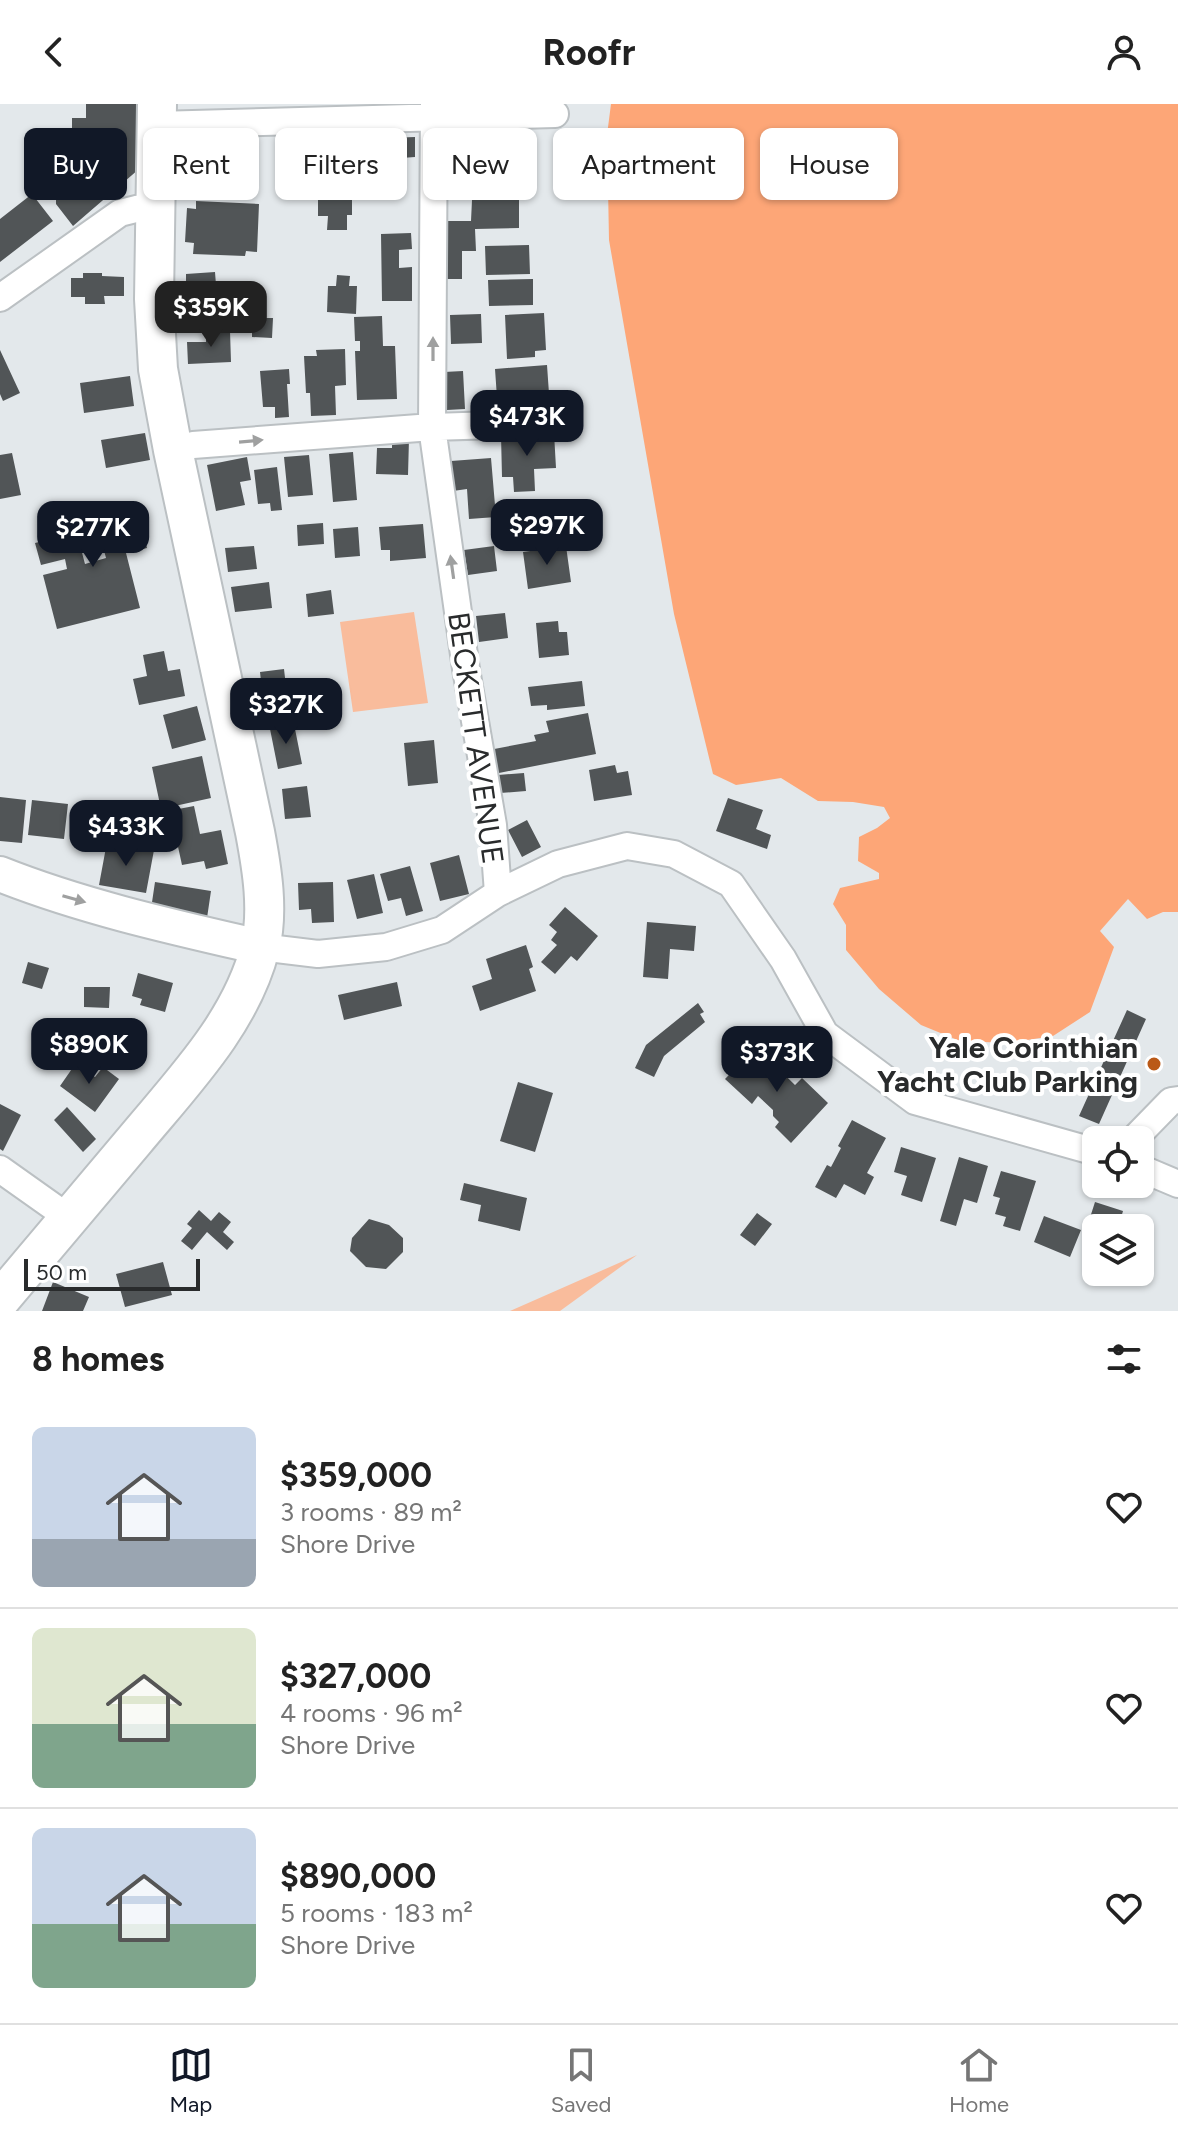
<!DOCTYPE html>
<html lang="en">
<head>
<meta charset="utf-8">
<style>
	:root { --surface:#fff; --page:#f6f6f6; --text:#222; --muted:#767676; --line:#e0e0e0; --accent:#111827 }
	body { margin:0; font-family:Figtree,sans-serif; background:var(--page); color:var(--text); height:100vh; display:flex; flex-direction:column; font-size:30px; white-space:nowrap }
	* { box-sizing:border-box; margin:0 }
	p { font-size:26px; color:var(--muted) }
	.icon { flex:none; width:44px; height:44px; fill:none; stroke:currentColor; stroke-width:2; stroke-linecap:round; stroke-linejoin:round }
	.map { position:relative; height:1207px; overflow:hidden }
	.details { display:flex; flex-direction:column; background:var(--surface); flex:1 }
	.details>* { flex:none }
	.hud { position:absolute; left:24px; top:24px; width:1130px; height:72px; display:flex; gap:16px }
	.controls { position:absolute; left:1082px; top:1022px; display:grid; gap:16px }
	.controls a { display:grid; place-items:center; width:72px; height:72px; border-radius:12px; background:var(--surface); box-shadow:0 2px 6px #0004; font-size:40px }
	.scale { position:absolute; left:24px; bottom:20px; width:176px; box-sizing:border-box; padding-left:8px; border:4px solid #292b2c; border-top:0; font-size:22px; line-height:28px; white-space:nowrap; color:#292b2c; -webkit-text-stroke:6px #fff; paint-order:stroke }
	.price { position:absolute; translate:-50% -68px; padding:0 18px; border-radius:16px; background:var(--accent); color:#fff; font-size:26px; line-height:52px; filter:drop-shadow(0 2px 4px #0008) }
	.price::after { content:''; position:absolute; left:50%; top:48px; width:24px; height:18px; margin-left:-12px; background:inherit; clip-path:polygon(0 0,100% 0,50% 100%) }
	.price.current { background:#222; color:#fff }
	ul { padding:0; list-style:none }
	li { display:flex; align-items:center; gap:24px; height:200px; padding:0 32px }
	li+li { border-top:2px solid var(--line) }
	li span { display:grid; place-items:center; flex:none; width:224px; height:160px; border-radius:12px; color:#555 }
	li>.icon { margin-inline-start:auto }
	span .icon { width:96px; height:96px; fill:#fffc; stroke-width:1 }
	li b { font-size:34px }
	h2 { display:flex; justify-content:space-between; align-items:center; height:96px; padding:0 32px; font-size:34px }
	.chip { padding:0 28px; border-radius:12px; background:var(--surface); box-shadow:0 2px 6px #0004; font-size:28px; line-height:72px }
	.chip.current { background:var(--accent); color:#fff }
	header { display:flex; justify-content:space-between; align-items:center; height:104px; padding:0 32px; background:var(--surface); font-size:36px; font-weight:700 }
	.dock { display:flex; justify-content:space-around; align-items:center; height:112px; border-top:2px solid var(--line); background:var(--surface); font-size:22px; color:var(--muted) }
	.dock a { display:grid; justify-items:center; gap:4px }
	.dock .current { color:var(--accent) }
	.map>svg:first-child { display:block }
</style>
</head>
<body>
<header><svg class="icon" aria-label="back" viewBox="0 0 24 24"><path d="M15 5l-7 7 7 7"/></svg>Roofr<svg class="icon" aria-label="person" viewBox="0 0 24 24"><circle cx="12" cy="8" r="4"/><path d="M4 21q1-7 8-7t8 7"/></svg></header>
<div class="map">
<svg width="1178" height="1207" viewBox="0 0 1178 1207">
	<rect width="100%" height="100%" fill="#e3e8eb"/>
	<path fill="#f9bc9c" d="M414 508 428 599 353 608 340 518Z
		M637 1151 560 1207H509H510Z"/>
	<path fill="#fda677" d="M611 0H1178V808H1163L1147 815 1128 795 1100 827 1114 843 1090 908 1053 932 1008 939 960 937 921 921 879 885 846 846V821L833 800 840 784 879 775V769L858 757 859 733 877 724 890 714 884 703 853 698 818 697 781 674 736 681 713 670 674 510 609 136 607 31Z"/>
	<path fill="#515557" d="M86 0H138L139 65 73 122 56 100V44H72V14H86Z
		M415 33V53L401 54 402 87 364 88 363 43 382 42V62L389 61 388 34Z
		M322 40H352V111H347V126H327L328 112H318V75H323Z
		M472 41 527 42V74H472Z
		M202 48 250 49 249 81H224V88H201Z
		M443 68 466 69 465 84H442Z
		M32 90 53 117 0 158V115Z
		M472 96H519V124L475 125 476 147H462V175H442L441 117H471Z
		M196 97 259 100 257 148 246 147 245 152 193 150 194 139 185 138 187 104 196 105Z
		M411 129 412 145 399 146V164L412 163V197H382L381 130Z
		M529 141 530 170 486 171 485 142Z
		M215 168 217 194H210L211 213 187 214 186 191 176 192V181L186 180V170Z
		M83 169H102V172L124 173V192H104L105 200H85V193H71V174H83Z
		M337 171 350 172 349 182H357L356 210 327 208 328 182H336Z
		M533 175V201L489 202 488 176Z
		M544 209 546 246 535 247V253L507 255 505 211Z
		M481 210 482 239 451 240 450 211Z
		M382 212 383 242H395L397 295 357 296 355 247H360V237H355L354 213Z
		M252 214H273L272 234 252 233Z
		M230 227 231 258 188 260 187 238H206V228Z
		M345 245 346 281 335 282 336 311 311 312 310 289H306L304 252H317L316 246Z
		M0 246 20 289 3 297 0 290Z
		M547 261 550 304 498 308 495 265Z
		M289 265 290 280H287L289 313 275 314V303H263L260 267Z
		M463 267 465 305 447 306 444 268Z
		M130 272 134 302 84 309 80 279Z
		M145 329 150 356 106 364 101 336Z
		M554 329 556 364 534 365 535 387 514 388 513 373H502L501 331Z
		M392 335H409L408 371 376 370 377 344H392Z
		M353 348 357 396 333 398 329 350Z
		M12 349 21 391 0 395V351Z
		M309 351 313 391 288 393 284 353Z
		M247 353 251 376 240 378 245 401 216 407 207 361Z
		M491 354 496 413 469 415 467 385 453 387 451 357Z
		M277 363 282 406 271 407 270 399 258 400 254 366Z
		M559 398 563 431 520 436 517 403Z
		M136 401 147 444 126 449 140 504 57 525 43 471 67 465 65 455 41 461 35 439 59 433 54 416 72 411 85 460 106 454 95 412Z
		M323 419 324 440 298 442 297 421Z
		M423 420 426 454 390 457V446H381L379 423Z
		M358 423 360 452 335 454 333 425Z
		M254 442 257 465 228 468 225 444Z
		M494 442 497 467 468 471 464 446Z
		M566 442 571 478 528 485 523 448Z
		M269 478 272 504 235 508 231 483Z
		M331 486 334 510 308 513 306 490Z
		M505 509 508 534 479 538 476 512Z
		M558 517 559 528H567L569 551 539 554 536 519Z
		M164 547 168 567 180 565 185 592 139 601 133 575 147 572 143 551Z
		M284 565 289 609 265 613 260 568Z
		M582 577 585 602 547 606V601L531 602 528 583Z
		M197 602 206 636 172 645 163 611Z
		M588 609 596 650 494 670 489 646 536 637 534 631 549 628 546 617Z
		M294 620 302 660 278 665 270 625Z
		M434 636 438 679 408 682 404 639Z
		M202 652 211 694 161 705 152 663Z
		M615 661 617 669 628 667 632 691 594 697 589 666Z
		M524 669 526 687 500 689 498 671Z
		M307 682 311 713 285 715 282 685Z
		M0 693 26 696 22 739 0 737Z
		M728 694 763 706 756 725 771 731 767 745 716 727Z
		M32 696 68 700 64 735 28 731Z
		M194 702 200 730 221 726 228 760 206 765 204 757 182 761 175 729 168 730 163 708Z
		M527 716 541 743 522 753 508 726Z
		M107 738 154 746 146 789 99 781Z
		M459 751 469 790 440 797 430 759Z
		M410 762 423 807 406 812 401 794 388 797 380 770Z
		M374 770 383 809 357 815 347 776Z
		M155 778 211 787 207 814 151 805Z
		M333 778 334 818 312 819 311 805 299 806 298 779Z
		M565 803 598 832 577 857 571 852 555 870 541 858 557 841 551 836 557 828 549 821Z
		M647 818 696 822 694 847 670 845 668 875 643 873Z
		M526 841 533 863 529 865 536 887 480 907 472 882 492 875 486 855Z
		M28 858 49 864 42 885 22 879Z
		M138 869 173 879 165 908 140 901 142 895 132 892Z
		M397 878 402 902 344 916 338 891Z
		M84 883H110L109 904 84 903Z
		M698 899 704 908 700 910 705 918 664 952 654 973 635 964 646 941Z
		M1127 906 1146 915 1099 1020 1079 1012Z
		M756 943 795 981 802 974 828 999 791 1039 775 1023 779 1018 773 1012V1006L758 992 752 1000 725 975Z
		M76 959 95 973 103 963 119 975 95 1008 60 982Z
		M518 978 553 989 535 1048 500 1037Z
		M0 1000 21 1011 3 1047 0 1045Z
		M67 1003 96 1035 83 1048 54 1016Z
		M852 1016 886 1034 867 1069 874 1073 865 1091 844 1080 836 1094 815 1083 827 1061 831 1063 841 1044 838 1042Z
		M901 1043 936 1054 922 1098 901 1091 907 1072 894 1068Z
		M959 1053 988 1062 977 1099 964 1095 956 1122 940 1117Z
		M1001 1067 1036 1077 1020 1127 1003 1122 1006 1113 995 1110 1000 1094 993 1092Z
		M464 1079 527 1094 520 1127 478 1117 481 1101 460 1096Z
		M1095 1098 1123 1107 1118 1124H1096V1129L1086 1126Z
		M199 1106 211 1117 219 1108 231 1118 223 1128 234 1138 227 1146 207 1128 192 1146 181 1137 192 1124 187 1120Z
		M757 1109 772 1120 755 1142 740 1131Z
		M1044 1112 1081 1126 1070 1153 1034 1138Z
		M369 1115 389 1121 403 1134V1148L386 1165 366 1163 350 1147 352 1134Z
		M163 1158 172 1191 125 1203 116 1170Z
		M53 1178 89 1193 83 1207H42Z"/>
	<g fill="none" stroke-linecap="round" stroke-linejoin="round">
		<g stroke="#bbc0c3" stroke-width="30">
			<path id="minor" d="M434 0 432 323 466 565 493 721 498 789
				M156 21 555 10
				M0 194 120 109 136 105 155 103
				M173 346 193 341 432 323 563 319
				M260 843 318 850 386 843 442 826 498 789 558 760 627 742 674 750 731 780 783 855 825 930 915 997 1096 1048
				M1133 1036 1171 997 1178 996
				M1140 1064 1178 1080
				M0 1065 69 1114"/>
		</g>
		<g stroke="#bbc0c3" stroke-width="38">
			<path id="tertiary" d="M0 770C83 803 173 823 260 843"/>
		</g>
		<g stroke="#bbc0c3" stroke-width="42">
			<path id="secondary" d="M0 1196C45 1143 89 1090 134 1037 182 979 241 919 260 844 269 807 262 765 255 728L173 346 158 265 154 195 157 0"/>
		</g>
		<use href="#minor" stroke="#fff" stroke-width="26"/>
		<use href="#tertiary" stroke="#fff" stroke-width="34"/>
		<use href="#secondary" stroke="#fff" stroke-width="38"/>
	</g>
	<defs><path id="oneway-solid" d="M-6-.8H1V-3.2L6.5 0L1 3.2V.8H-6Z" transform="scale(2)"/></defs>
	<g fill="#9fa0a0">
		<use href="#oneway-solid" transform="translate(433 245) rotate(-90)"/>
		<use href="#oneway-solid" transform="translate(251 337) rotate(-5)"/>
		<use href="#oneway-solid" transform="translate(452 463) rotate(-98)"/>
		<use href="#oneway-solid" transform="translate(74 795) rotate(16)"/>
	</g>
	<circle fill="#ba5917" stroke="#fff" stroke-width="3" cx="1154" cy="960" r="8"/>
	<g text-anchor="middle" dominant-baseline="central" stroke-width="8" stroke-linejoin="round" paint-order="stroke">
		<g font-size="30" fill="#292b2c" stroke="#fff">
			<text transform="translate(476 634) rotate(82)">BECKETT AVENUE</text>
		</g>
		<g font-size="30" font-weight="bold" fill="#292b2c" stroke="#fff" text-anchor="end">
			<text x="1138" y="943">Yale Corinthian<tspan x="1138" dy="34">Yacht Club Parking</tspan></text>
		</g>
	</g>
</svg>
<div class="controls">
<a><svg class="icon" aria-label="locate" viewBox="0 0 24 24"><circle cx="12" cy="12" r="6"/><path d="M12 2v4M12 18v4M2 12h4M18 12h4"/></svg></a>
<a><svg class="icon" aria-label="layers" viewBox="0 0 24 24"><path d="M12 4l9 5-9 5-9-5zM3 14l9 5 9-5"/></svg></a>
</div>
<div class="scale">50 m</div>
<b class="price current" style="left:211px;top:245px">$359K</b>
<b class="price" style="left:527px;top:354px">$473K</b>
<b class="price" style="left:547px;top:463px">$297K</b>
<b class="price" style="left:93px;top:465px">$277K</b>
<b class="price" style="left:286px;top:642px">$327K</b>
<b class="price" style="left:126px;top:764px">$433K</b>
<b class="price" style="left:89px;top:982px">$890K</b>
<b class="price" style="left:777px;top:990px">$373K</b>
<div class="hud">
<a class="chip current">Buy</a>
<a class="chip">Rent</a>
<a class="chip">Filters</a>
<a class="chip">New</a>
<a class="chip">Apartment</a>
<a class="chip">House</a>
</div>
</div>
<section class="details">
<h2>8 homes<svg class="icon" aria-label="filters" viewBox="0 0 24 24"><path d="M4 7h16M4 17h16"/><circle cx="9" cy="7" r="2"/><circle cx="15" cy="17" r="2"/></svg></h2>
<ul>
<li><span style="background:linear-gradient(#c9d6e8 70%,#9aa5b1 0)"><svg class="icon" aria-label="home" viewBox="0 0 24 24"><path d="M3 11l9-7 9 7M6 9v11h12V9"/></svg></span><div><b>$359,000</b><p>3 rooms · 89 m²</p><p>Shore Drive</p></div><svg class="icon" aria-label="heart" viewBox="0 0 24 24"><path d="M12 20l-8-8c-3-5 5-10 8-4 3-6 11-1 8 4z"/></svg></li>
<li><span style="background:linear-gradient(#dfe7d0 60%,#7fa58c 0)"><svg class="icon" aria-label="home" viewBox="0 0 24 24"><path d="M3 11l9-7 9 7M6 9v11h12V9"/></svg></span><div><b>$327,000</b><p>4 rooms · 96 m²</p><p>Shore Drive</p></div><svg class="icon" aria-label="heart" viewBox="0 0 24 24"><path d="M12 20l-8-8c-3-5 5-10 8-4 3-6 11-1 8 4z"/></svg></li>
<li><span style="background:linear-gradient(#c9d6e8 60%,#7fa58c 0)"><svg class="icon" aria-label="home" viewBox="0 0 24 24"><path d="M3 11l9-7 9 7M6 9v11h12V9"/></svg></span><div><b>$890,000</b><p>5 rooms · 183 m²</p><p>Shore Drive</p></div><svg class="icon" aria-label="heart" viewBox="0 0 24 24"><path d="M12 20l-8-8c-3-5 5-10 8-4 3-6 11-1 8 4z"/></svg></li>
</ul>
</section>
<nav class="dock">
<a class="current"><svg class="icon" aria-label="map" viewBox="0 0 24 24"><path d="M3 6l6-2 6 2 6-2v14l-6 2-6-2-6 2zM9 4v14M15 6v14"/></svg>Map</a>
<a><svg class="icon" aria-label="saved" viewBox="0 0 24 24"><path d="M7 4h10v16l-5-4-5 4z"/></svg>Saved</a>
<a><svg class="icon" aria-label="home" viewBox="0 0 24 24"><path d="M3 11l9-7 9 7M6 9v11h12V9"/></svg>Home</a>
</nav>
</body>
</html>
